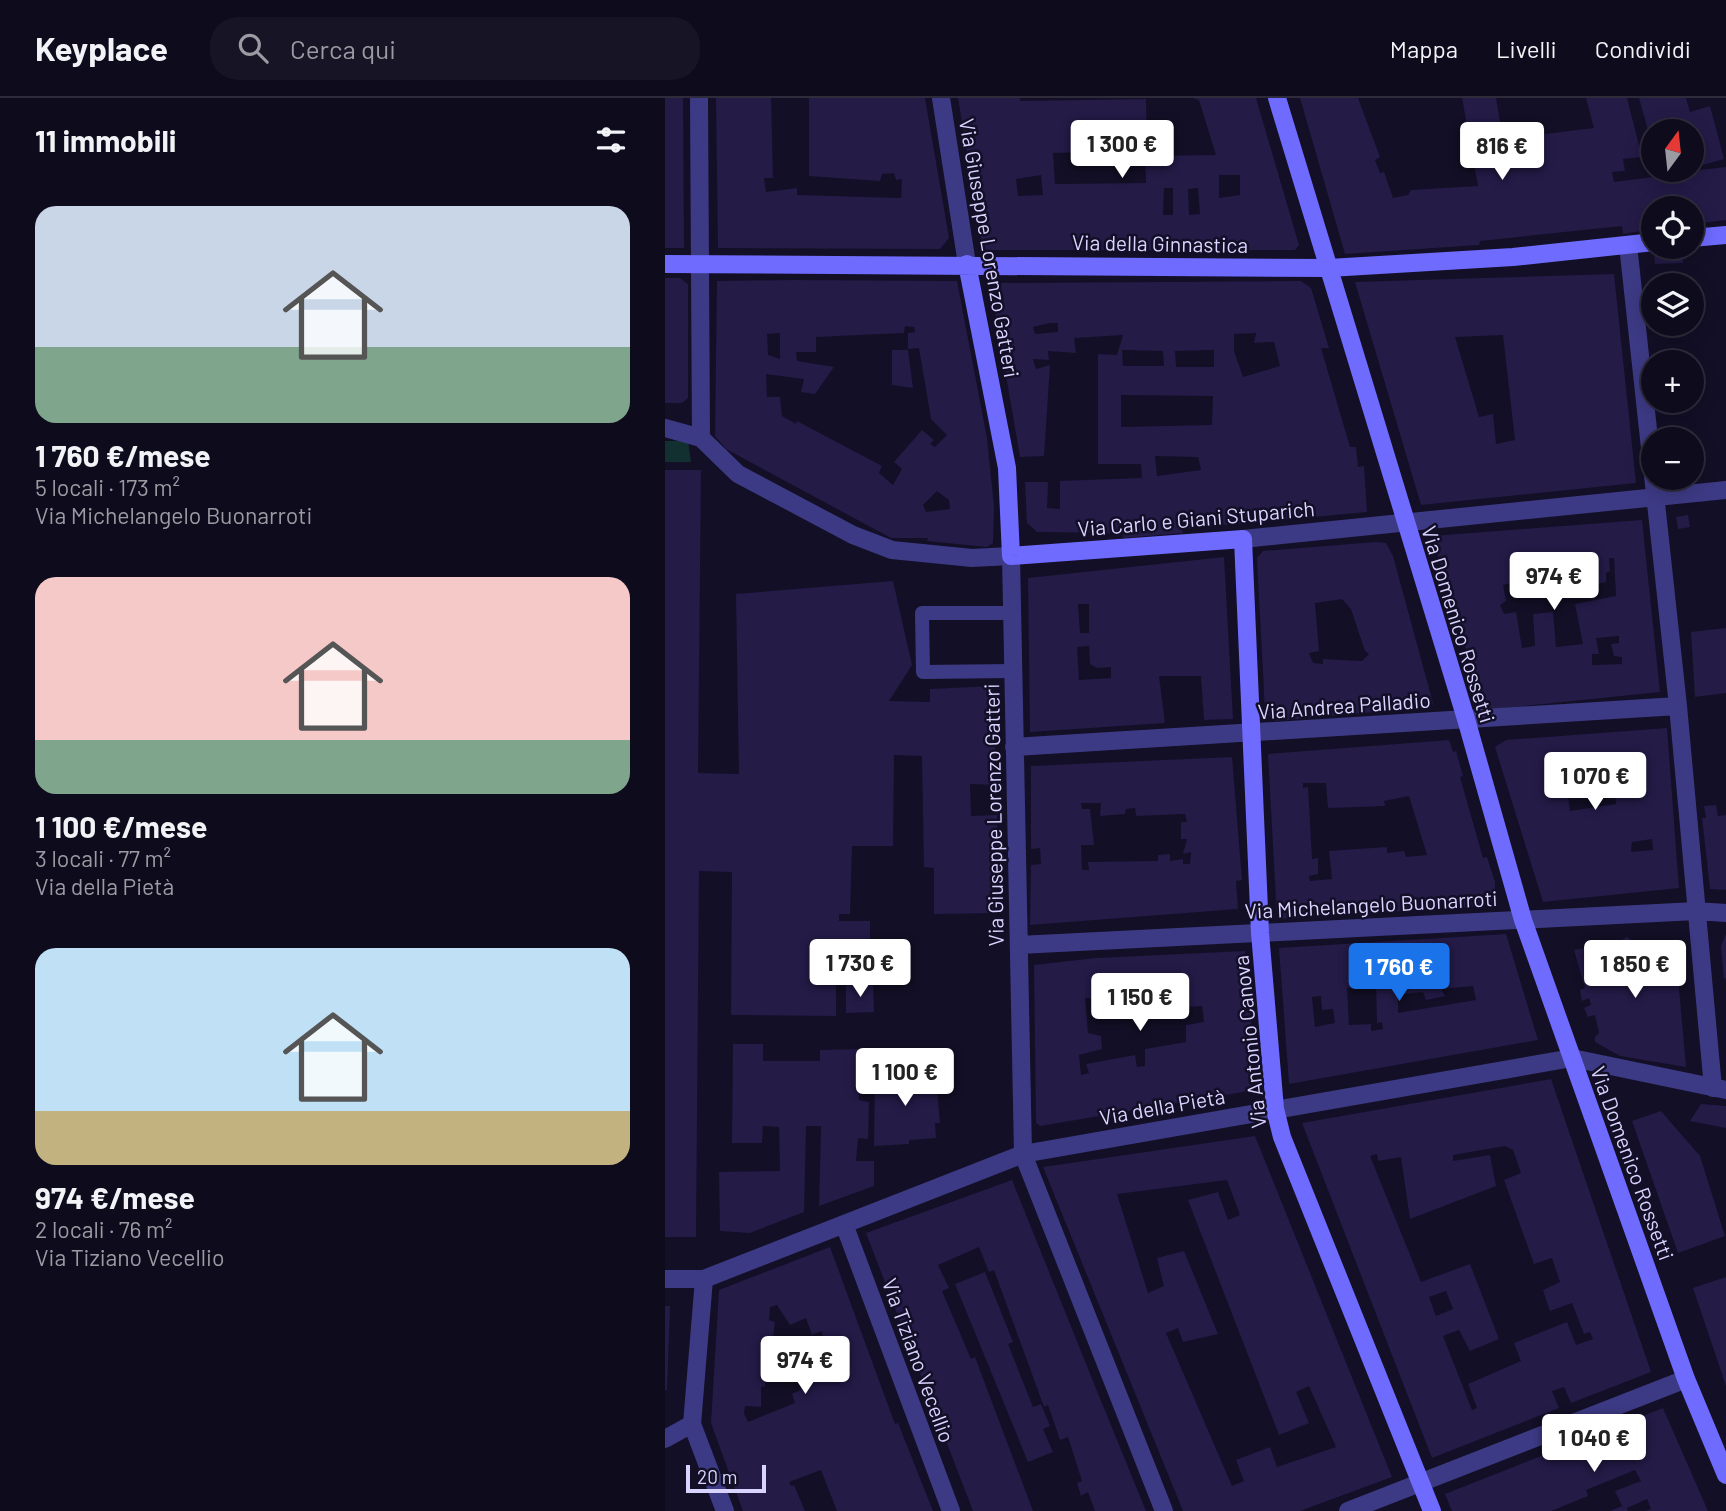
<!DOCTYPE html>
<html lang="it">
<head>
<meta charset="utf-8">
<style>
	:root { --surface:#0e0b1c; --page:#171425; --text:#f1f3f6; --muted:#9b9ba3; --line:#2e2b3b; --accent:#1a73e8 }
	body { margin:0; font-family:Barlow,sans-serif; background:var(--page); color:var(--text); height:100vh; display:flex; flex-direction:column; font-size:26px; white-space:nowrap }
	* { box-sizing:border-box; margin:0 }
	p { font-size:23px; color:var(--muted) }
	.icon { flex:none; width:38px; height:38px; fill:none; stroke:currentColor; stroke-width:2; stroke-linecap:round; stroke-linejoin:round }
	.map { position:relative; flex:1; overflow:hidden }
	.details { display:flex; flex-direction:column; background:var(--surface); width:665px }
	.details>* { flex:none }
	.needle { width:46px; rotate:15deg }
	.fabs { position:absolute; left:976px; top:21px; display:grid; gap:14px }
	.fabs a { display:grid; place-items:center; width:63px; height:63px; border-radius:50%; background:var(--surface); box-shadow:0 4px 18px #0003,0 0 0 2px var(--line); font-size:35px }
	.scale { position:absolute; left:21px; bottom:18px; width:80px; box-sizing:border-box; padding-left:7px; border:4px solid #d9d4ff; border-top:0; font-size:19px; line-height:24px; white-space:nowrap; color:#d9d4ff; -webkit-text-stroke:5px #130f26; paint-order:stroke }
	.price { position:absolute; translate:-50% -60px; padding:0 16px; border-radius:7px; background:#fff; color:#222; font-size:23px; line-height:46px; filter:drop-shadow(0 2px 4px #0008) }
	.price::after { content:''; position:absolute; left:50%; top:42px; width:21px; height:16px; margin-left:-10px; background:inherit; clip-path:polygon(0 0,100% 0,50% 100%) }
	.price.current { background:var(--accent); color:#fff }
	ul { padding:0; list-style:none }
	li { display:grid; align-content:center; gap:14px; height:371px; padding:0 35px }
	li span { display:grid; place-items:center; height:217px; border-radius:21px; color:#555 }
	li>.icon { margin-inline-start:auto }
	span .icon { width:126px; height:126px; fill:#fffc; stroke-width:1 }
	li b { font-size:30px }
	h2 { display:flex; justify-content:space-between; align-items:center; height:84px; padding:0 35px; font-size:30px }
	header { display:flex; align-items:center; gap:42px; box-sizing:border-box; height:98px; padding:0 35px; background:var(--surface); border-bottom:2px solid var(--line) }
	header strong { font-size:33px }
	nav { display:flex; gap:38px; margin-inline-start:auto; font-size:24px }
	.search { width:490px; height:63px; background:var(--page); display:flex; align-items:center; gap:18px; box-sizing:border-box; padding:0 24px; border-radius:28px; color:var(--muted); font-size:26px }
	main { display:flex; flex:1; min-height:0 }
	.map>svg:first-child { display:block }
</style>
</head>
<body>
<header>
<strong>Keyplace</strong>
<div class="search"><svg class="icon" aria-label="search" viewBox="0 0 24 24"><circle cx="10" cy="10" r="6"/><path d="M15 15l6 6"/></svg>Cerca qui</div>
<nav><a>Mappa</a><a>Livelli</a><a>Condividi</a></nav>
</header>
<main>
<section class="details">
<h2>11 immobili<svg class="icon" aria-label="filters" viewBox="0 0 24 24"><path d="M4 7h16M4 17h16"/><circle cx="9" cy="7" r="2"/><circle cx="15" cy="17" r="2"/></svg></h2>
<ul>
<li><span style="background:linear-gradient(#c9d6e8 65%,#7fa58c 0)"><svg class="icon" aria-label="home" viewBox="0 0 24 24"><path d="M3 11l9-7 9 7M6 9v11h12V9"/></svg></span><div><b>1 760 €/mese</b><p>5 locali · 173 m²</p><p>Via Michelangelo Buonarroti</p></div></li>
<li><span style="background:linear-gradient(#f6c9c9 75%,#7fa58c 0)"><svg class="icon" aria-label="home" viewBox="0 0 24 24"><path d="M3 11l9-7 9 7M6 9v11h12V9"/></svg></span><div><b>1 100 €/mese</b><p>3 locali · 77 m²</p><p>Via della Pietà</p></div></li>
<li><span style="background:linear-gradient(#bfe0f5 75%,#c2b280 0)"><svg class="icon" aria-label="home" viewBox="0 0 24 24"><path d="M3 11l9-7 9 7M6 9v11h12V9"/></svg></span><div><b>974 €/mese</b><p>2 locali · 76 m²</p><p>Via Tiziano Vecellio</p></div></li>
</ul>
</section>
<div class="map">
<svg width="1061" height="1413" viewBox="0 0 1061 1413">
	<rect width="100%" height="100%" fill="#130f26"/>
	<path fill="#12302f" d="M0 343H23L26 364H0Z"/>
	<path fill="#241b47" fill-rule="evenodd" d="M0 0H18L19 150H0Z
		M51 0H106L108 80H99L101 94 132 90V97L236 100 237 81 231 82 229 75 217 76 215 83 144 78V0H260L284 140 275 151 53 150Z
		M293 0H355V3L481 1 482 52 388 55 390 86 481 85 480 58 551 57 534 2 528 0H591L634 147 630 152H318ZM376 77 378 97 353 98 351 81ZM554 77H575V97L554 100ZM499 90H508V117H498ZM533 90 535 116 524 117 523 91Z
		M635 0H693L715 59 710 62 715 75 719 74 728 100 743 97 746 92 813 88 797 0H831L838 41 929 30 921 0H962L977 59 958 61 960 73 947 74 949 84 996 78 994 72H1016L1009 75 1061 69V122L1027 126V110H989V131L958 136 957 128 815 143 814 147 680 156Z
		M974 0H1021L1025 14 1045 8 1059 61 1027 70V33H989L988 50Z
		M1017 151 1018 165 990 166 989 152Z
		M949 176 971 385 756 407 690 184ZM838 237 850 342 831 346 828 316 814 319 790 239Z
		M0 180H15L23 186V300L17 305H0Z
		M127 182 292 183 322 340 329 409 328 445 322 449 262 443 263 440H226L61 351 50 338 52 183ZM240 228 249 229 250 234 243 235V251L254 250 266 321 282 337 270 349 265 346 269 342 257 332 229 364 237 371 228 387 214 375 217 368 132 323 131 326 117 318 115 299H102L101 276 139 281 136 294 150 296 169 269 132 263 131 254H151V239L239 235ZM115 235V261L103 257 102 236ZM272 393 284 402 285 411 261 414 258 407Z
		M636 183 646 190 664 250H656L685 349H691L693 369 699 368 702 414 517 431 518 435 458 440V435L372 434 362 425 360 384H383L382 410 395 411V383L477 380 476 366H433V256L452 257 458 237 409 240 411 255 383 253 384 262 368 261 371 271 385 267 379 358 355 359 327 196 336 185ZM385 225H393V234L370 236 368 229ZM591 235 589 245 609 244 615 268 578 279 569 253V236ZM457 252 498 253 499 268H458ZM549 252V269H511L510 253ZM456 297 548 298 547 327 456 329ZM490 358 533 359 536 372 492 378Z
		M227 252H243L248 290 227 287Z
		M0 372H36L33 675 74 676 71 496 228 483 247 567 224 603 265 604V591L328 588 331 687 305 686 306 718 332 717 334 815 269 816V770L259 769 257 658 229 657 228 748H187L185 816H174V823H205V867H171V918L66 917 67 774 34 773 31 1139H0Z
		M1023 417 1025 429 1013 431 1011 419Z
		M977 422 995 594 819 612 767 438ZM944 460H949L951 498 910 506 918 546 891 549 888 514 868 516 870 548 857 550 851 514 839 516 835 507 841 503 838 487 846 485V491L899 483 900 478 928 480 926 487 941 484V475L945 473ZM954 538V545L946 546 949 558 957 559V566L927 567V556H934L931 540Z
		M710 444 721 445 728 458 768 605 754 610 609 623 600 613 592 460 598 453ZM677 501 686 511 700 553 704 556 697 563 658 561V566L648 565 644 555 654 553 650 505Z
		M559 459 568 621 539 622 536 578H494L500 625 365 634 363 480ZM413 506H424V535H415ZM424 548 425 566 432 570 446 569V580L414 582 412 549Z
		M1061 530V595L1030 599 1026 534Z
		M1002 630 1014 790 878 804 830 649 841 642ZM949 683 951 706 905 713 902 691ZM987 741 988 752 966 754 967 744Z
		M784 642 788 654 791 653 798 678 795 679 818 760 822 759 830 784V802L819 808 612 821 603 656ZM638 685H661L663 710 720 708 719 703 744 698 762 757 741 759 739 753 722 755V749L664 753 667 781 645 783 644 778 653 776V760L647 761 643 689 638 690Z
		M567 659 577 782 571 783 573 811 365 827 366 767 376 766 375 750 366 751V668ZM416 705H436L435 718 460 716 461 711 470 710 471 718 520 716 522 724H516V741H522L518 756 526 754 525 766H518V761L505 763V756L493 757V763L423 764 424 772H417L416 747H429L425 711H417Z
		M1051 707 1053 718 1061 717V792L1045 791 1037 720H1041L1039 708Z
		M841 836 873 942 624 986 614 850ZM711 880 712 925 717 924 718 931 706 933V926L684 927 682 890 705 889V881ZM808 888 811 902 733 915V897L758 894 761 902 780 898 776 891ZM656 898 657 912 668 911 670 925 650 929 647 899Z
		M1061 836V880L1059 881 1056 848Z
		M962 839 971 846H1010L1021 969 955 958 930 944V939L934 935 930 917 923 919 919 910 926 907 924 900 917 903 915 892 920 890 909 852 951 845Z
		M580 853 591 989 578 994 375 1028 371 1025 369 867 431 860ZM420 900 433 901 430 919 481 916 480 912 537 908 539 924 521 927V944L480 951V968L472 969 470 957 421 966 424 975 416 977 414 957 437 951 436 938 423 935Z
		M181 887H208L209 914 181 915Z
		M68 946H98V963H155V952L193 951 194 1002 204 1004 203 1041 193 1040 191 1063H209V1088L154 1108 156 1028H141L139 1114 85 1135 55 1133 54 1074 115 1073 114 1029 98 1028 97 1045H67Z
		M210 973H245V979H271L275 1025H270L271 1040 244 1042V1046L209 1048Z
		M886 981 986 1274 906 1305 899 1289 887 1293 894 1310 767 1360 637 1025ZM840 1048 848 1052 856 1075 839 1082 869 1166 887 1160 895 1184 878 1192 885 1213 907 1205 919 1236 925 1234 928 1241 911 1247 902 1224 849 1245 856 1263 803 1286 812 1310 807 1312 778 1238 794 1232 805 1253 834 1241 805 1166 756 1184 705 1058 712 1056 713 1063 736 1059 745 1121 831 1088 825 1057 788 1063V1057ZM781 1193 788 1211 771 1218 764 1199Z
		M1036 1006 1061 1008V1030L1025 1023Z
		M996 1013 1035 1058 1060 1138 1013 1155 967 1023Z
		M590 1038 727 1379 635 1413H518L378 1069ZM562 1082 575 1117 563 1122 553 1094 523 1102 614 1337 644 1325 631 1294 644 1288 671 1349 612 1369 605 1349 571 1362 579 1383 567 1388 501 1235 513 1230 518 1244 553 1236 519 1153 492 1160 499 1188 483 1195 452 1096Z
		M347 1082 430 1288 481 1413H430L423 1394 416 1398 412 1385 417 1383 403 1339 395 1342 383 1307 379 1309 329 1172 324 1174 314 1149 273 1167 284 1190 277 1193 306 1261 310 1259 368 1413H308L201 1135Z
		M165 1149 230 1326 233 1325 268 1413H172L156 1372 124 1384 126 1388 129 1387 140 1413H78L75 1405 46 1325 54 1192ZM112 1207 125 1227 141 1220 147 1237 157 1233 158 1240 139 1249 150 1275 140 1279 143 1288 127 1296 130 1305 83 1324 79 1316 80 1308 96 1309V1289L100 1288V1282H103L110 1224 104 1222 105 1209Z
		M320 1174 348 1244 343 1246 368 1309 376 1306 385 1328 378 1331 388 1354 363 1364 290 1186Z
		M1061 1179V1288L1028 1190Z
		M0 1208H5L2 1292H0Z
		M998 1310 1043 1413H981L986 1411 982 1401 962 1410 963 1413H945L957 1408 950 1393 976 1383 970 1372 921 1392 923 1398 886 1413H787L780 1396Z"/>
	<g fill="none" stroke-linecap="round" stroke-linejoin="round">
		<path stroke="#3d3a85" stroke-width="14" d="M347 515H257L258 574 348 573"/>
		<path stroke="#3d3a85" stroke-width="18" d="M34 0 36 340
			M276 0 302 166
			M963 147 1013 608 1048 990
			M0 330 36 340
			M36 340 73 376 188 437 227 452 307 460 346 458 358 1056 499 1413
			M578 441 1061 392
			M349 649 1013 608
			M354 847 1031 813 1061 815
			M179 1126 286 1413
			M0 1181H39L358 1056 907 960 1061 992
			M39 1181 27 1326 60 1413
			M0 1341 27 1326
			M683 1413 1021 1281"/>
		<path stroke="#6f6bff" stroke-width="18" d="M612 0 801 621 858 822 1021 1281 1061 1377
			M1027 140 1061 137
			M0 166 664 170 848 159 989 144
			M302 166 342 370 346 458 578 441 595 835 610 1011 617 1039 767 1413"/>
	</g>
	<g text-anchor="middle" dominant-baseline="central" stroke-width="5" stroke-linejoin="round" paint-order="stroke">
		<g font-size="21" fill="#d9d4ff" stroke="#130f26">
			<text transform="translate(495 145) rotate(1)">Via della Ginnastica</text>
			<text transform="translate(325 150) rotate(80)">Via Giuseppe Lorenzo Gatteri</text>
			<text transform="translate(531 420) rotate(-5)">Via Carlo e Giani Stuparich</text>
			<text transform="translate(794 526) rotate(73)">Via Domenico Rossetti</text>
			<text transform="translate(679 607) rotate(-4)">Via Andrea Palladio</text>
			<text transform="translate(328 717) rotate(-91)">Via Giuseppe Lorenzo Gatteri</text>
			<text transform="translate(706 806) rotate(-3)">Via Michelangelo Buonarroti</text>
			<text transform="translate(584 944) rotate(-96)">Via Antonio Canova</text>
			<text transform="translate(497 1008) rotate(-10)">Via della Pietà</text>
			<text transform="translate(968 1065) rotate(70)">Via Domenico Rossetti</text>
			<text transform="translate(254 1262) rotate(70)">Via Tiziano Vecellio</text>
		</g>
	</g>
</svg>
<div class="fabs">
<a><svg class="needle" viewBox="-14 -14 28 28"><path d="M0-13l5 13h-10z" fill="#e53935"/><path d="M0 13l5-13h-10z" fill="#9b9ba3"/></svg></a>
<a><svg class="icon" aria-label="locate" viewBox="0 0 24 24"><circle cx="12" cy="12" r="6"/><path d="M12 2v4M12 18v4M2 12h4M18 12h4"/></svg></a>
<a><svg class="icon" aria-label="layers" viewBox="0 0 24 24"><path d="M12 4l9 5-9 5-9-5zM3 14l9 5 9-5"/></svg></a>
<a>+</a>
<a>−</a>
</div>
<div class="scale">20 m</div>
<b class="price" style="left:457px;top:82px">1 300 €</b>
<b class="price" style="left:837px;top:84px">816 €</b>
<b class="price" style="left:889px;top:514px">974 €</b>
<b class="price" style="left:930px;top:714px">1 070 €</b>
<b class="price" style="left:195px;top:901px">1 730 €</b>
<b class="price" style="left:970px;top:902px">1 850 €</b>
<b class="price current" style="left:734px;top:905px">1 760 €</b>
<b class="price" style="left:475px;top:935px">1 150 €</b>
<b class="price" style="left:240px;top:1010px">1 100 €</b>
<b class="price" style="left:140px;top:1298px">974 €</b>
<b class="price" style="left:929px;top:1376px">1 040 €</b>
</div>
</main>
</body>
</html>
